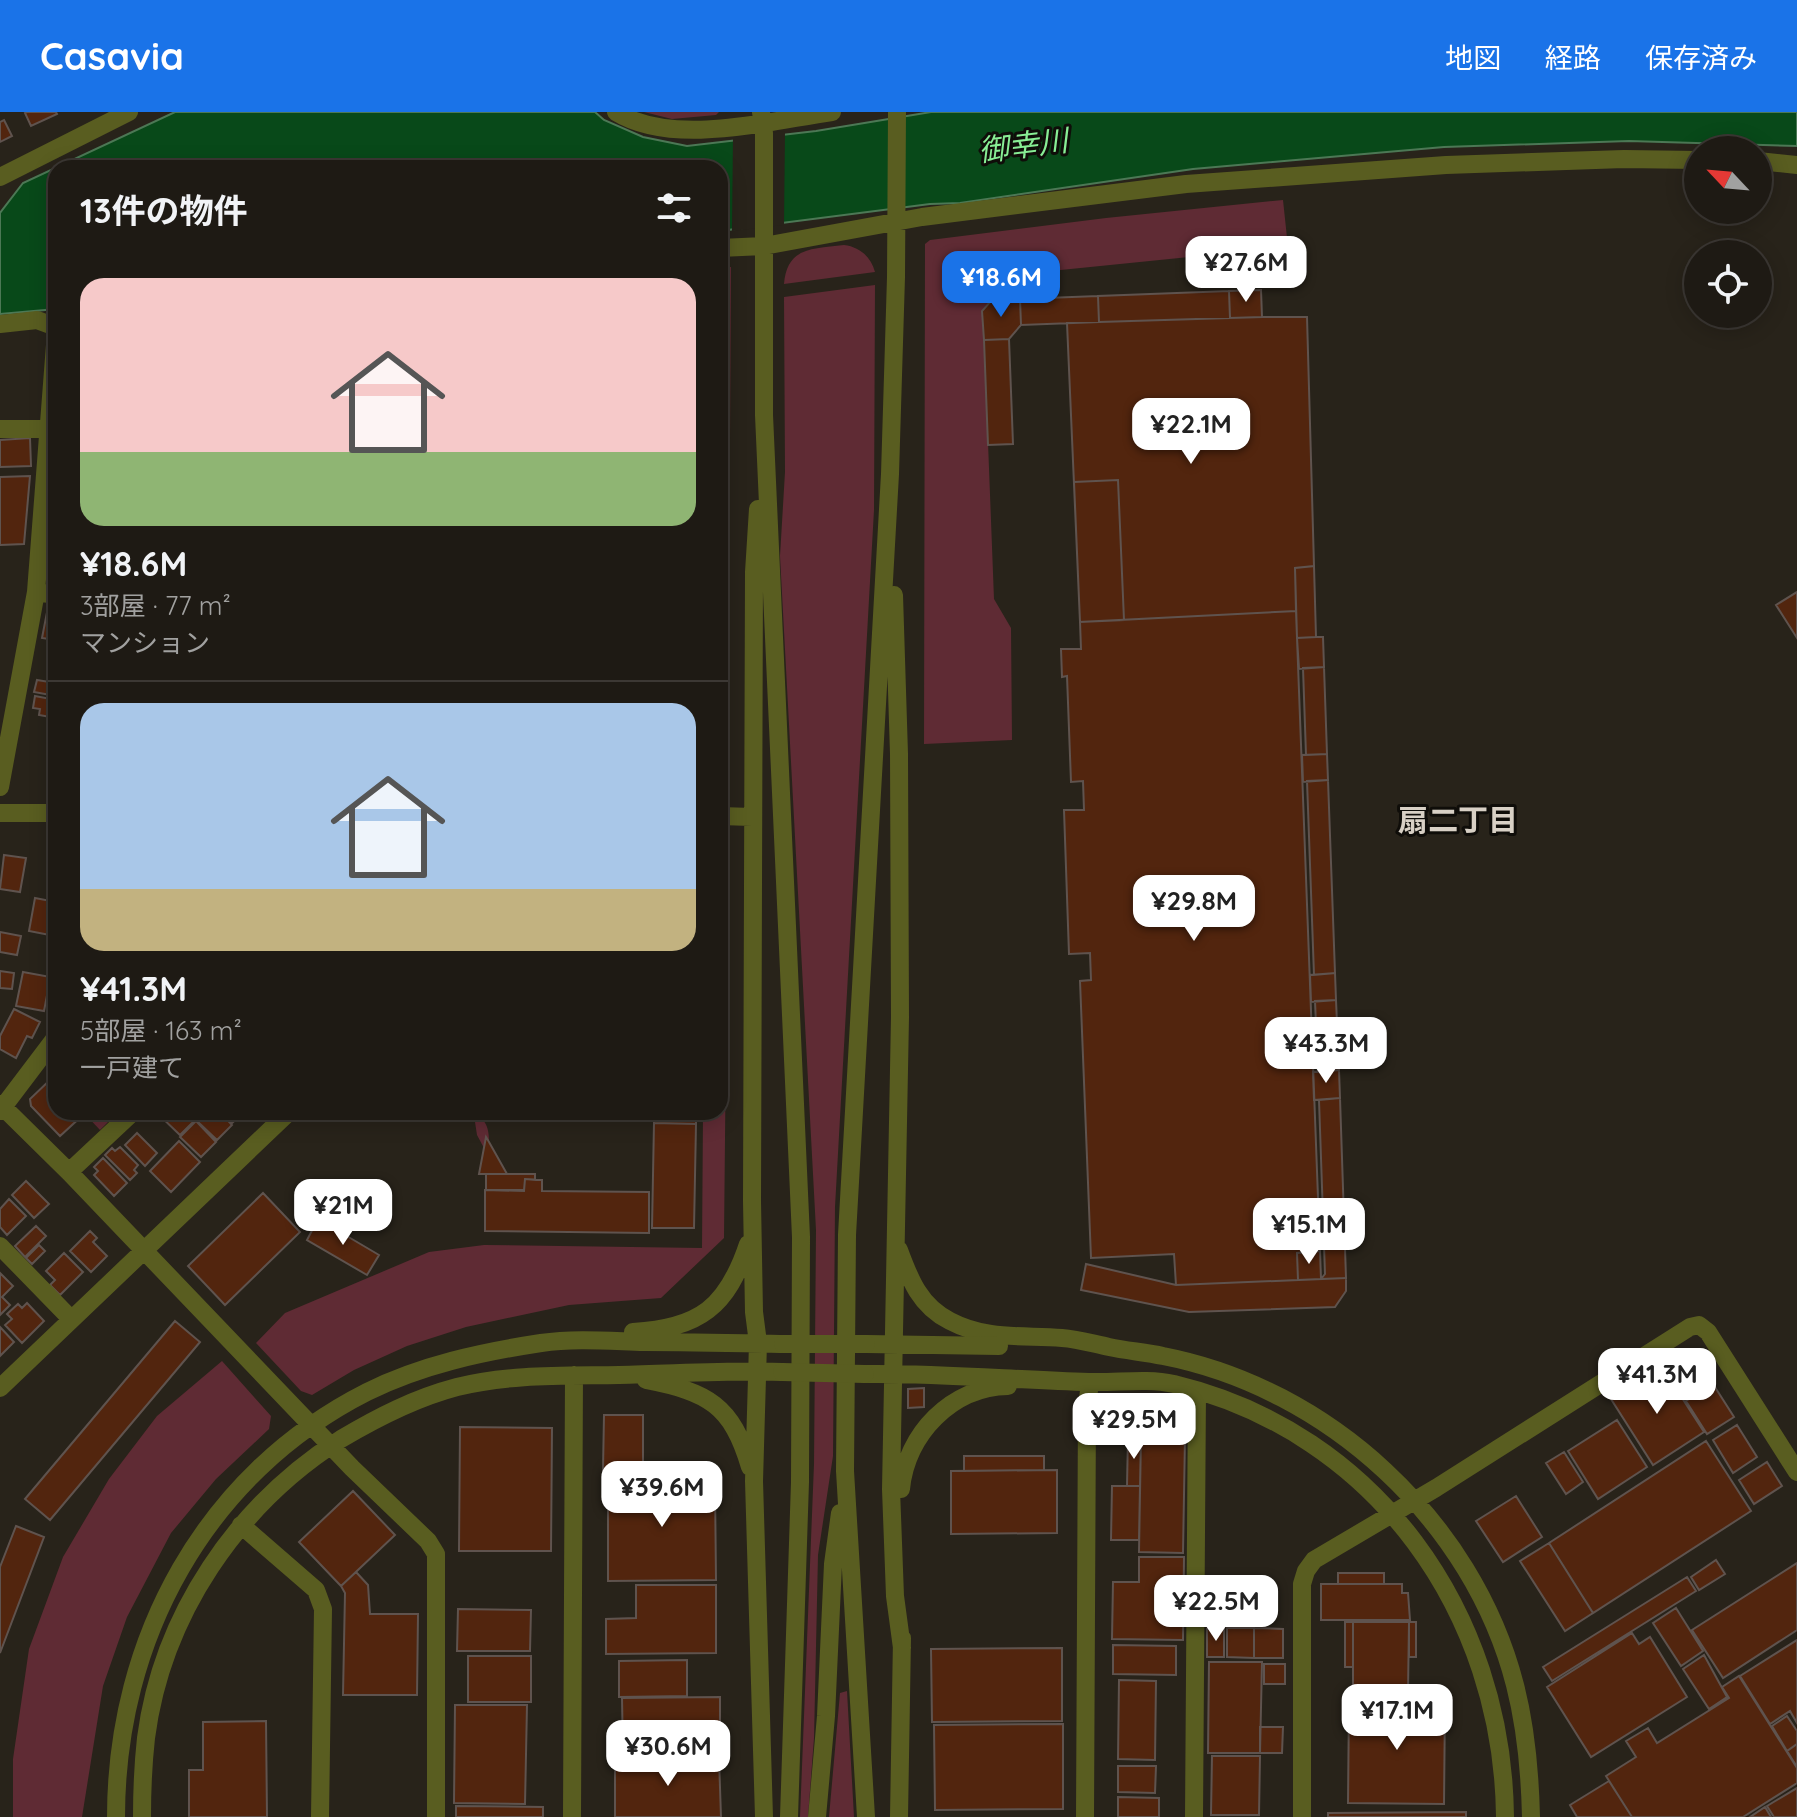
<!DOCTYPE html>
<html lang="ja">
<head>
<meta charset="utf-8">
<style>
	:root { --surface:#1e1a14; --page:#2b2722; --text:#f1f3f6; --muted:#a1a1a0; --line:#3c3834; --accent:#1a73e8 }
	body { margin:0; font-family:Quicksand,"Noto Sans JP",sans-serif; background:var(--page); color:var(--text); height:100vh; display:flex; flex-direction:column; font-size:30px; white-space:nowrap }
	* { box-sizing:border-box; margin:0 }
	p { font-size:26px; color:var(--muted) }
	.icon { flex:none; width:44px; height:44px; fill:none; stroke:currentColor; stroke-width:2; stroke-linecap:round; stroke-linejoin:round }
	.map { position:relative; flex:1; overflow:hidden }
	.side { position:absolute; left:48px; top:48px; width:680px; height:960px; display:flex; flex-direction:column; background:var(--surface); border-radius:24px; box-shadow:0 4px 20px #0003,0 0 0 2px var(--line) }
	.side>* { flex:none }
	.needle { width:52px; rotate:296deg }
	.controls { position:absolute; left:1684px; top:24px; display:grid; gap:16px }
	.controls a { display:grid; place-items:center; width:88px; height:88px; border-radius:50%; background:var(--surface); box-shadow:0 4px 20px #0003,0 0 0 2px var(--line); font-size:40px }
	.price { position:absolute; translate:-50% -68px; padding:0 18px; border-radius:16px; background:#fff; color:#222; font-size:26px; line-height:52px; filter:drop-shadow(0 2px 4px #0008) }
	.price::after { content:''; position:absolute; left:50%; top:48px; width:24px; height:18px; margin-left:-12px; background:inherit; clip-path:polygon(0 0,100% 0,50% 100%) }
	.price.current { background:var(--accent); color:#fff }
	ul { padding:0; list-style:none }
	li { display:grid; align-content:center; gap:16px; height:424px; padding:0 32px }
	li+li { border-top:2px solid var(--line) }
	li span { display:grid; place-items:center; height:248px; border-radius:24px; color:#555 }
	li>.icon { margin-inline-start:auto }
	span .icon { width:144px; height:144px; fill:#fffc; stroke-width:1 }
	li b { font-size:34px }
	h2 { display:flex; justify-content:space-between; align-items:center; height:96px; padding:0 32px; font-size:34px }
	header { display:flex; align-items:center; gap:48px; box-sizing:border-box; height:112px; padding:0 40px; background:var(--accent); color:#fff }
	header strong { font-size:38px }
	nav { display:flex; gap:44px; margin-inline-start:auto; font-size:28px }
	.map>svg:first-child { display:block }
</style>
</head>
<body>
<header>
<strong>Casavia</strong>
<nav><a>地図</a><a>経路</a><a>保存済み</a></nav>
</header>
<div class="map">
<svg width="1797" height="1705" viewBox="0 0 1797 1705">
	<rect width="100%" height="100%" fill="#28231a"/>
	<path fill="#5f2b34" d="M644 0H719L716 3 672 7Z
		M1283 88 1288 135 1041 160 1027 173V187L983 199 994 487 1011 516 1012 628 924 632 925 132 930 128 1106 106Z
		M844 133C860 135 871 145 875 160L784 172C787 134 814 137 844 133Z
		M731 155 728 675 720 683V156Z
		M875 173 874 398 835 1095 833 1344 818 1443 814 1626 808 1705H800L814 1352 816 1118 780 444 785 360 784 185Z
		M720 727 728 733 724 1126 661 1186 569 1193 466 1215 407 1234 354 1258 312 1283 301 1279 256 1231 285 1201 429 1140 484 1133 702 1136 703 1000H720Z
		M83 1000H118L100 1018Z
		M479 1005C488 1010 489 1021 489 1030L486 1026 484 1036 477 1023 475 1010Z
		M222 1249 271 1304 269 1317 216 1367 171 1421 127 1505 103 1574 82 1705H13V1647L29 1537 63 1445 109 1367 157 1304Z
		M847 1579 854 1705H829L840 1581Z"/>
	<path fill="#084919" stroke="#4c7855" stroke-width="2" d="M175 0H595L604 8 643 25 687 34 816 19 931 0H1797V34L1629 29 1444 35 1193 57 960 91 930 92 720 119V56H56V197L0 202V101L23 71Z"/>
	<path fill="#28231a" d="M785 19 784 113 732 119 733 25Z"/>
	<path fill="#52250e" stroke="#5f534e" stroke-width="2" d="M27 0H56L57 2 31 14 25 1Z
		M4 8 12 24 0 30V10Z
		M1261 178 1262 205 1230 206 1229 179Z
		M1229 179 1230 206 1099 210 1098 184Z
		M1098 184 1099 210 1021 213 1020 187Z
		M1020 187 1021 213 1009 227 984 228 982 199 991 189Z
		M1262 205H1307L1314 454 1295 456 1296 499 1080 510 1067 211Z
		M1009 227 1013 332 988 333 984 228Z
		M30 326 31 354 0 355V328Z
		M30 364 24 432 0 433V365Z
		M1118 368 1124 508 1080 510 1074 370Z
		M1314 454 1316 525 1297 526 1295 456Z
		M1797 480V526L1776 493Z
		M49 490 56 491V528L42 526Z
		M1296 499 1320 1139 1297 1141 1298 1168 1176 1173 1174 1142 1091 1146 1080 869 1091 868 1090 841 1069 842 1064 698H1084L1083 669 1071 670 1067 564 1062 565 1061 537H1081L1080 510Z
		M1316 525H1323L1324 555 1299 557 1297 526Z
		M1324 555 1327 642 1306 643 1303 556Z
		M37 568 56 571V584L34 580Z
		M35 584 56 588V606L39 603 40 597 33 596Z
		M1327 642 1328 668 1303 670 1302 643Z
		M1328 668 1335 861 1314 863 1307 669Z
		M4 743 26 746 20 780 0 777Z
		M35 786 56 790 55 824 29 819Z
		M0 820 21 824 17 843 0 840Z
		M0 859 14 861 12 877 0 876Z
		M23 860 56 866V879L48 878 44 899 16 894Z
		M1335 861 1336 888 1311 890 1310 863Z
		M1336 888 1339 958 1318 960 1315 889Z
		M14 897 40 910 32 926 27 924 16 946 0 937V924Z
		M1339 958 1340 986 1314 988 1313 960Z
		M51 967 56 972V1000L84 1002 60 1024 31 994 30 987Z
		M1340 986 1346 1166 1321 1167 1325 1162 1319 988Z
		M183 1000 193 1010 180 1023 157 1001Z
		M187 1000H204L196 1009Z
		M206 1000H220L232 1013 217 1028 197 1009Z
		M222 1000H244L232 1011Z
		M654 1000H696V1012L654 1011Z
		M196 1009 216 1030 201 1045 180 1025Z
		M654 1011 696 1012 694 1116H652Z
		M137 1021 157 1041 145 1054 125 1033Z
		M486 1025 489 1030 507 1062H479Z
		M179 1029 200 1050 171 1080 150 1059Z
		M120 1035 138 1053 134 1058 137 1061 130 1068 105 1043 112 1036 115 1039Z
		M103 1046 127 1071 114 1084 94 1063 98 1059 94 1055Z
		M486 1062H535V1068L525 1067 524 1078H486Z
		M525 1067 542 1068V1079L649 1080V1121L485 1119V1078L524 1079Z
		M26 1069 49 1092 34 1106 12 1083Z
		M263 1081 300 1120 225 1193 188 1154Z
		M9 1087 26 1104 7 1123 0 1115V1097Z
		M318 1107 379 1143 367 1163 307 1128Z
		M36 1114 46 1124 25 1145 15 1134Z
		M90 1119 97 1126 93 1130 107 1144 91 1160 70 1139Z
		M39 1133 45 1139 32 1152 26 1146Z
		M1320 1139 1321 1167 1298 1168 1297 1141Z
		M64 1141 83 1160 60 1183 50 1173 55 1168 46 1159Z
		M1086 1152 1176 1173 1346 1166V1179L1335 1195 1189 1200 1081 1178Z
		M0 1161 13 1174 2 1185 10 1193 0 1203Z
		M27 1191 44 1209 22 1231 5 1213 12 1207 7 1202 18 1192 22 1196Z
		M175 1209 200 1230 50 1408 25 1387Z
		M0 1215 14 1230 0 1244Z
		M1662 1255 1704 1320 1653 1353 1611 1287Z
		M1713 1272 1734 1305 1707 1322 1686 1289Z
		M924 1276V1295L908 1296V1277Z
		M604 1303H643V1358H603Z
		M1617 1308 1647 1355 1598 1387 1568 1339Z
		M1737 1313 1757 1345 1733 1361 1713 1328Z
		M460 1315 552 1316 551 1439H459Z
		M1128 1324H1141L1140 1374H1127Z
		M1141 1324 1185 1325 1183 1441 1139 1440Z
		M1706 1329 1751 1399 1593 1501 1549 1431Z
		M1564 1340 1583 1370 1566 1382 1546 1351Z
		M964 1344H1044V1358L964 1359Z
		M1767 1350 1782 1374 1754 1392 1739 1368Z
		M1057 1358V1421L951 1422V1359Z
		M630 1363H704V1374H715L716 1468 608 1469V1370H630Z
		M1112 1374H1140L1139 1428H1111Z
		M353 1379 395 1423 341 1474 299 1430Z
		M1516 1384 1542 1425 1503 1450 1476 1409Z
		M16 1414 44 1425 0 1541V1455Z
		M1549 1431 1593 1501 1565 1519 1520 1449Z
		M1139 1445H1184L1183 1528 1112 1527 1113 1470H1139Z
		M1716 1448 1725 1462 1699 1478 1691 1465Z
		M1797 1451V1518L1723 1566 1692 1518Z
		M356 1460 368 1473 370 1502H418L417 1583H343L345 1481 341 1474Z
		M1338 1461H1384V1472H1338Z
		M1687 1465 1696 1479 1552 1569 1543 1555Z
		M1321 1472H1402V1481H1408L1410 1508H1321Z
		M636 1473H716V1541L606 1542V1507L636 1506Z
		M1676 1496 1703 1539 1681 1554 1653 1511Z
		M458 1497 531 1498 530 1539H457Z
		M1345 1510H1353V1555H1345Z
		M1353 1510H1409L1408 1580H1353Z
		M1409 1510H1416V1545H1409Z
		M1227 1516H1254V1546L1227 1545Z
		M1254 1516 1283 1517V1546H1254Z
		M1207 1517H1224V1545H1207Z
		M1632 1521 1639 1532 1650 1525 1687 1585 1591 1645 1547 1575Z
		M1797 1528V1611L1790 1599 1770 1612 1740 1564Z
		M1113 1533 1176 1534V1563L1113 1562Z
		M1062 1536V1609L932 1610 931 1537Z
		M1704 1543 1727 1585 1709 1597 1683 1557Z
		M468 1544H531V1590H468Z
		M687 1548V1584L619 1585V1549Z
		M1209 1550H1262L1260 1641H1208Z
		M1264 1552H1285V1572H1264Z
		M1739 1564 1797 1656V1671L1743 1705H1632L1606 1664 1636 1645 1626 1629 1648 1616 1657 1631 1729 1586 1722 1575Z
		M1119 1568 1156 1569 1155 1648 1118 1647Z
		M720 1585V1642L623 1643 622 1586Z
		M1349 1588H1445L1444 1692 1348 1691Z
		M455 1593H527L525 1692 454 1691Z
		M1787 1604 1797 1619V1632L1787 1639 1772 1614Z
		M266 1609 267 1705H189V1658H203V1610Z
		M1063 1612V1697L935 1698 934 1613Z
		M1260 1615H1283L1282 1641H1260Z
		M1797 1632V1655L1787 1639Z
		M1212 1644H1260L1259 1703H1211Z
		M719 1646 721 1705H615V1648Z
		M1118 1654H1156L1155 1681 1118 1680Z
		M1609 1669 1632 1705H1577L1570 1693Z
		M1797 1676V1705H1774L1767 1694Z
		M1118 1685 1159 1686V1705H1118Z
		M456 1694 543 1695V1705H456Z
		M1765 1695 1771 1705H1750Z
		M1466 1700V1705H1328V1701Z"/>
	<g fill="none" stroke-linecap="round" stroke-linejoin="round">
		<path stroke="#595d20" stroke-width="18" d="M616 0C673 35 768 9 832 0
			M761 0 764 21V303L801 1125 800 1370 789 1705
			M1758 49 1797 53
			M0 65 129 0
			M720 136 764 134 922 105 1186 72 1446 53 1624 47 1698 48
			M0 212 37 208 56 215
			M0 317H48
			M758 397 754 460 752 1089 754 1200 758 1231 754 1369 764 1705
			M36 480 56 483
			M894 483 899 642 900 905 891 1377 895 1484 902 1536
			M0 675 36 480 56 220
			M0 701H56
			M720 704 752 705
			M0 992 69 1060 352 1356 428 1429 436 1442V1705
			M0 999 56 925
			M69 1060 133 1000
			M0 1134 71 1207
			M899 1138C910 1168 920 1194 950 1209 986 1228 1022 1223 1062 1226 1078 1227 1094 1232 1109 1235 1127 1239 1145 1240 1163 1244 1328 1276 1473 1409 1515 1573 1526 1616 1530 1661 1531 1705
			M633 1220C700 1216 727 1195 748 1132
			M866 1232 999 1234
			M865 1262C940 1261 1015 1268 1089 1270 1118 1271 1146 1266 1174 1272 1377 1321 1503 1501 1505 1705
			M646 1268C708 1280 732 1293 750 1355
			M0 1276 289 1000
			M901 1377C906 1322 952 1275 1008 1274
			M241 1413 316 1478 323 1497 320 1705
			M116 1705C116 1527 205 1362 367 1280 421 1253 482 1240 541 1231 575 1226 609 1229 644 1230 690 1230 736 1231 783 1232
			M142 1705C142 1679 143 1653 146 1626 162 1503 237 1393 341 1327 378 1305 415 1286 457 1275 510 1262 564 1264 619 1263 674 1262 728 1258 782 1260
			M572 1705 574 1263
			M817 1705 826 1604 833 1452 840 1401
			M866 1705 845 1359 847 1123 890 362 896 165 897 0
			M899 1705 902 1526
			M1085 1705 1087 1295 1090 1270
			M1194 1705 1197 1279
			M1302 1705V1472L1306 1459 1314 1448 1436 1376 1690 1215 1699 1213 1708 1220 1797 1360"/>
		<path stroke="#595d20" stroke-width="18" d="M783 1232H866
			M782 1260 865 1262"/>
	</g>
	<g text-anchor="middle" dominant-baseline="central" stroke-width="6" stroke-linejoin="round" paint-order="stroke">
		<g font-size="30" font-style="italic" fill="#88ee95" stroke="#0f0d09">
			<text transform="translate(1023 33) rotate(-7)">御幸川</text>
		</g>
		<g font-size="30" font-weight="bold" fill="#d8d0c5" stroke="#0f0d09">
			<text x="1458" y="708">扇二丁目</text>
		</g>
	</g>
</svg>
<div class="controls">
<a><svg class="needle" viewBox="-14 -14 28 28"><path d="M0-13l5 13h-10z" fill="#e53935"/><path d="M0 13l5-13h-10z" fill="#a1a1a0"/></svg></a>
<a><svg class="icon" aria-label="locate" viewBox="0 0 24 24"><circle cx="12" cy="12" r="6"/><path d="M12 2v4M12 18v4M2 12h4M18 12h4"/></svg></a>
</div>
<b class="price" style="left:1246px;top:192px">¥27.6M</b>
<b class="price current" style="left:1001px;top:207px">¥18.6M</b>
<b class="price" style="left:1191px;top:354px">¥22.1M</b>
<b class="price" style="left:1194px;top:831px">¥29.8M</b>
<b class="price" style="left:1326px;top:973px">¥43.3M</b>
<b class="price" style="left:343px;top:1135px">¥21M</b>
<b class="price" style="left:1309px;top:1154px">¥15.1M</b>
<b class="price" style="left:1657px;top:1304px">¥41.3M</b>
<b class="price" style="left:1134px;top:1349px">¥29.5M</b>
<b class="price" style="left:662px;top:1417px">¥39.6M</b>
<b class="price" style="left:1216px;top:1531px">¥22.5M</b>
<b class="price" style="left:1397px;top:1640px">¥17.1M</b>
<b class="price" style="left:668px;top:1676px">¥30.6M</b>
<section class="side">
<h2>13件の物件<svg class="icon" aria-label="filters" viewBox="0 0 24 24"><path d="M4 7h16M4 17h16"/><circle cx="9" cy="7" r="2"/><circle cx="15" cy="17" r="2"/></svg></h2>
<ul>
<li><span style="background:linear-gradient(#f6c9c9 70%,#8fb573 0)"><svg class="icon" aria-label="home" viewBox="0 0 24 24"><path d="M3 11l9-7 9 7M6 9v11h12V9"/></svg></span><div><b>¥18.6M</b><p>3部屋 · 77 m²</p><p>マンション</p></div></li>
<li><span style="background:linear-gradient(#a9c7e8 75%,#c2b280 0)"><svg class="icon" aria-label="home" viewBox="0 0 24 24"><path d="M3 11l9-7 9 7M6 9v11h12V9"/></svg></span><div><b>¥41.3M</b><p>5部屋 · 163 m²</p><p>一戸建て</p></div></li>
</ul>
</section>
</div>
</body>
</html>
